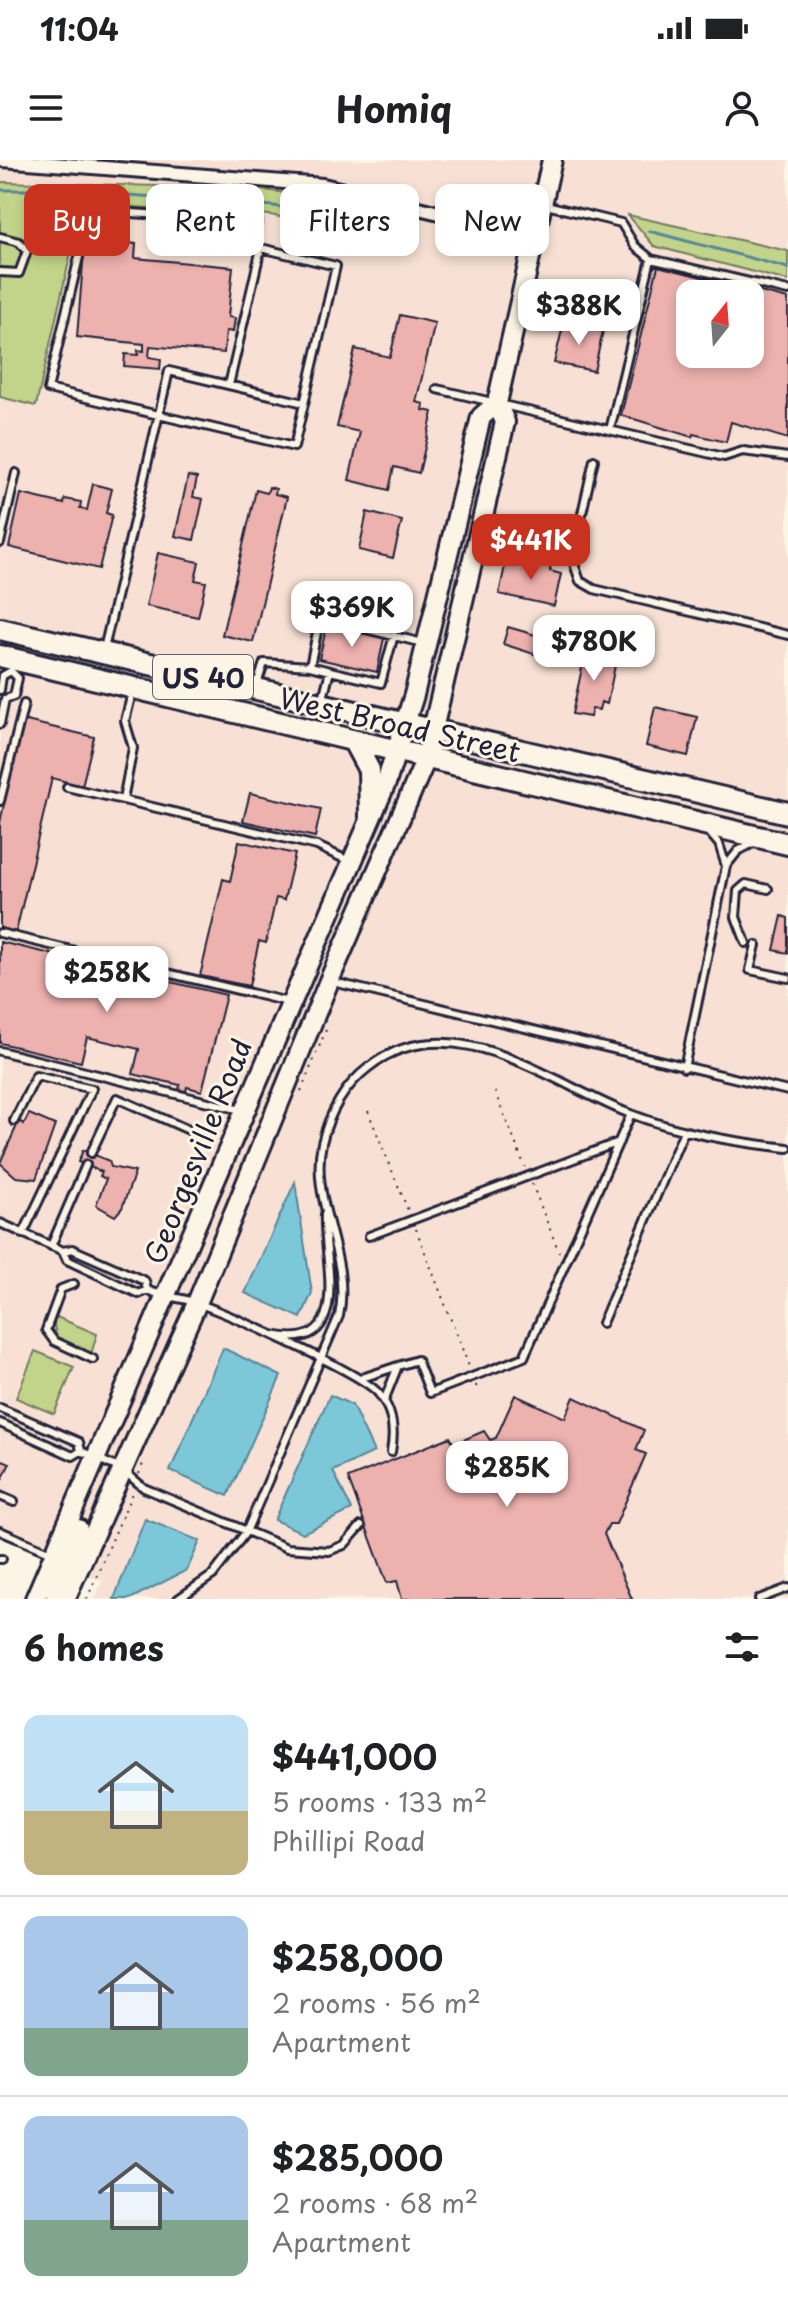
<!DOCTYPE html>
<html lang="en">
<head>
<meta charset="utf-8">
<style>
	:root { --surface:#fff; --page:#f6f6f6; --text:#202124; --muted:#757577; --line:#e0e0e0; --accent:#c8321e }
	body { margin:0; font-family:"Playpen Sans",sans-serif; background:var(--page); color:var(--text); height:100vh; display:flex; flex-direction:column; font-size:30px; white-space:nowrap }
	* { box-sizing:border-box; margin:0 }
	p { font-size:26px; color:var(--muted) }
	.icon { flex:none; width:44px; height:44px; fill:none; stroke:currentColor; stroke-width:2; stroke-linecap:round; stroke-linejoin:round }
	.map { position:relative; height:1439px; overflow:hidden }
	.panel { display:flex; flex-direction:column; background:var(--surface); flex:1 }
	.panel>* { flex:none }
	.banner { position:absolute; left:24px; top:24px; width:740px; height:72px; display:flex; gap:16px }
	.needle { width:52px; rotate:17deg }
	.controls { position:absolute; left:676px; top:120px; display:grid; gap:16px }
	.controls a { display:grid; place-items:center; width:88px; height:88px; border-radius:16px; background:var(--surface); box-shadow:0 4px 12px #0003; font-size:40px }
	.price { position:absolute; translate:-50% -68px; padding:0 18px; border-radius:16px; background:#fff; color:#222; font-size:26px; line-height:52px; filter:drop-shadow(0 2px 4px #0008) }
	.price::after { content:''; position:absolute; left:50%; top:48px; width:24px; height:18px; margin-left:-12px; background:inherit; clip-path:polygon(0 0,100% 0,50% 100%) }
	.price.on { background:var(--accent); color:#fff }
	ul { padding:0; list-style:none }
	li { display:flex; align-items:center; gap:24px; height:200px; padding:0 24px }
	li+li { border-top:2px solid var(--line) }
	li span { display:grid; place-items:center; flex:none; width:224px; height:160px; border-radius:16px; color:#555 }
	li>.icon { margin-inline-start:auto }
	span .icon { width:96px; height:96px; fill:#fffc; stroke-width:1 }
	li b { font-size:34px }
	h2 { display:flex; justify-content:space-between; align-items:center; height:96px; padding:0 24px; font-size:34px }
	.pill { padding:0 28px; border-radius:16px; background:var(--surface); box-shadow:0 4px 12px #0003; font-size:28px; line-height:72px }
	.pill.on { background:var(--accent); color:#fff }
	.status { display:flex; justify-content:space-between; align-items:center; height:56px; padding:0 40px; background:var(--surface); direction:ltr }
	.status svg { height:22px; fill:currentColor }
	header { display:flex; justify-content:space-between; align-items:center; height:104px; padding:0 24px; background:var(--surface); font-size:36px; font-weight:700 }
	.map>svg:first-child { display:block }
</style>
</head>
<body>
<div class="status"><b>11:04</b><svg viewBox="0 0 49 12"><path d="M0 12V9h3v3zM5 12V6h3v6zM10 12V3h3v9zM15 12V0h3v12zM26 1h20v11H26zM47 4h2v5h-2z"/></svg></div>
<header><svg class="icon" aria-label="menu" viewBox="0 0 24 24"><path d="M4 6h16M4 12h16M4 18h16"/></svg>Homiq<svg class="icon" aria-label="person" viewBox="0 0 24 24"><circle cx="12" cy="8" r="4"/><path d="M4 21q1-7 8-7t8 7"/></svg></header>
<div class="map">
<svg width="788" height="1439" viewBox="0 0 788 1439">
	<rect width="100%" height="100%" fill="#fcf5e5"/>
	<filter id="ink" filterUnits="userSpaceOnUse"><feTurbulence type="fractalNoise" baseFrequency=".0125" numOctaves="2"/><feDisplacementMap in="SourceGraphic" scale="16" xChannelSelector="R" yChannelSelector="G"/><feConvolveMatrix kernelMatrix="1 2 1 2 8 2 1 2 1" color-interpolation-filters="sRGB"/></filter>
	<g filter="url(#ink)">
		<path fill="#f8e1d4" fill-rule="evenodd" d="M0 0H788V91L629 55 654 86 788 121V1439H95L102 1421 0 1377V237L36 246 81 44 271 55 351 74 360 41 242 28 13 25 0 22ZM690 134H750V194H690Z"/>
		<path fill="#c2d489" stroke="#727b62" stroke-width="2" d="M0 22 242 28 361 41 351 74 271 55 82 44 36 246 0 237Z
			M628 55 788 91V121L654 86Z
			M52 1155 97 1174 92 1191 87 1194 57 1179Z
			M35 1191 74 1207 54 1254 16 1238Z"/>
		<path fill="#7bc8d9" stroke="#57869a" stroke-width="2" d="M295 1022 312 1133 301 1158 245 1133Z
			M223 1188 281 1216 228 1336 170 1311Z
			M330 1235 352 1245 374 1292 333 1311 352 1350 303 1373 274 1360Z
			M145 1359 200 1381 187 1410 130 1439H114Z"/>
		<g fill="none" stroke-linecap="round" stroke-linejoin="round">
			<path stroke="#57869a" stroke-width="3" d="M0 30H62L274 46 353 60
				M649 71 788 108"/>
		</g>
		<path fill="#edb1ae" stroke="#22223b" stroke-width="2" fill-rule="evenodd" d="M100 80 136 84 135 98 233 107 228 157 235 158 233 172 226 171 224 193 150 186 149 197 161 199 160 209 124 206 125 194 138 195V190L144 191V184L77 177 84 91 99 93Z
			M658 106 788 139V279L731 262 726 282 693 274 692 277 621 255ZM690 134H750V194H690Z
			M611 143 622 146 618 157 608 154Z
			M400 155 435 163 416 242 424 244 423 250 433 252 419 313 394 307 389 330 349 320 360 272 337 267 355 189 390 197Z
			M564 162 603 171 594 211 554 203Z
			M188 316 197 318 193 337 203 339 194 380 175 376Z
			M93 324 112 329 106 353 112 355 99 409 9 387 21 334 64 344 65 339 81 342 80 348 87 350Z
			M269 327 276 329 275 334 287 337 253 482 222 475 256 330 267 333Z
			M367 352 402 361 393 398 359 390Z
			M158 393 199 402 195 420 206 422 198 457 146 446Z
			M521 400 551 403 550 411 561 414 554 446 499 434 506 401 520 404Z
			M359 428 388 435 383 458 353 450Z
			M327 465 384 478 377 512 319 499Z
			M508 467 539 476 534 494 503 484Z
			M586 490 617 496 607 544 601 542 599 550 592 549 590 557 572 554Z
			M655 547 697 557 688 596 646 586Z
			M22 560 94 577 82 626 52 618 16 772 0 768V663Z
			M250 633 321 649 315 677 243 661Z
			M239 681 295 694 284 740 276 738 266 783 259 781 249 826 200 816 223 719 230 721Z
			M782 756 788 758V793L774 790Z
			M0 782 226 835 202 931 187 927 186 931 179 930 180 925 133 914 139 889 87 877 81 902 0 883Z
			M29 954 55 965 36 1019 16 1017 0 1003 19 961 24 964Z
			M83 990 109 1001 111 1007 135 1012 122 1048 115 1056 96 1045 106 1019 100 1016 102 1012 78 1002Z
			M515 1235 565 1258 574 1237 644 1270 636 1290 646 1294 616 1364H609L604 1374 632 1439H402L397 1421 387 1423 348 1318 450 1277 454 1284 484 1271 490 1280 496 1278Z
			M0 1299 10 1303 0 1324Z"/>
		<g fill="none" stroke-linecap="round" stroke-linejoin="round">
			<g stroke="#22223b" stroke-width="12">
				<path id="lane" d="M546 45 621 63 635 86 651 99
					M0 77 19 82 27 91 19 113 0 112
					M229 225 261 88 336 106 294 287 48 229 90 50 258 62
					M437 229 492 242
					M503 245 724 297 743 291 788 297
					M610 270 651 99 788 131
					M594 300 572 398 580 421 594 429 788 475
					M0 383 16 313
					M104 489 169 211 304 243
					M330 511 381 523 394 475
					M257 524 264 503 310 506
					M0 530 2 516 11 511 18 518 14 536 5 539
					M132 533 125 561 133 588 123 640 317 686 349 701
					M322 542 330 511 310 506 320 458 423 483
					M0 564 5 539
					M67 627 123 640
					M0 641 24 544
					M708 671 719 684 726 706
					M0 773 288 842
					M746 783 736 757 738 731 746 724 768 729
					M756 785 750 810 788 818
					M333 822 788 931
					M0 891 241 950
					M684 908 726 706 738 691 755 682
					M14 961 36 916 92 929 23 1074
					M91 993 117 938 191 971
					M0 1063 63 1091 72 1089 145 1121 147 1130
					M369 1076 619 982
					M51 1086 86 1005
					M63 1091 67 1100 139 1134 147 1130C165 1138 183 1137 200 1144 232 1156 363 1213 379 1234 393 1251 395 1271 391 1292
					M74 1124 61 1129 46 1170 54 1181 93 1199
					M602 1163 684 971
					M273 1175C356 1194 322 1096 325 1054
					M398 1206 417 1200 430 1233 524 1197 631 954
					M362 1218 398 1206 384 1241
					M0 1248 79 1282 81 1291 123 1310 144 1328 287 1388 329 1391 344 1385 361 1366
					M0 1263 73 1296 81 1291
					M0 1336 14 1342
					M0 1371 51 1393
					M0 1399H2
					M178 1439 213 1415 246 1372 339 1156C352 1096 309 1042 322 983 329 953 345 925 369 907 451 843 549 922 628 953 680 973 733 982 788 988
					M759 1439 788 1428"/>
			</g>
			<g stroke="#22223b" stroke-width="18">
				<path id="street" d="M2 0 323 25 535 76"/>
			</g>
			<g stroke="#22223b" stroke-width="24">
				<path id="secondary" d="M35 1439 386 623 414 535 481 257 497 243
					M55 1439 62 1410 78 1369
					M65 1439 197 1143 329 821 426 599 505 262 497 243 552 0"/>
			</g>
			<g stroke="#22223b" stroke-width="26">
				<path id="primary" d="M0 469 788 653
					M0 496 788 684
					M354 582 369 610 370 657"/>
			</g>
			<path stroke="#22223b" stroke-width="2" stroke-dasharray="2 6" stroke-linecap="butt" d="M301 931 326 870
				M495 932 525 1007
				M368 951 409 1053
				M532 1024 559 1092
				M416 1069 470 1209
				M476 1225 478 1232
				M139 1314 144 1301
				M87 1439 133 1331"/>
			<use href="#lane" stroke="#fcf5e5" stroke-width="6"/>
			<use href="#street" stroke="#fcf5e5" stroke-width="12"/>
			<use href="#secondary" stroke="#fcf5e5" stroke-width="18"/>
			<use href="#primary" stroke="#fcf5e5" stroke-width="20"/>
		</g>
	</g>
	<g text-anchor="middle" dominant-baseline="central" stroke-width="6" stroke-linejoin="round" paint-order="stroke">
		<rect fill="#fcf5e5" stroke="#63616e" stroke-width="2" x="153" y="495" width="100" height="44" rx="6"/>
		<g font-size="26" font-weight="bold" fill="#22223b">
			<text x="203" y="517">US 40</text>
		</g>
		<g font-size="28" fill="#22223b" stroke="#fcf5e5">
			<text transform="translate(400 564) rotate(13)">West Broad Street</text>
			<text transform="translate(197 991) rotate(-68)">Georgesville Road</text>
		</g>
	</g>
</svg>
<div class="controls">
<a><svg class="needle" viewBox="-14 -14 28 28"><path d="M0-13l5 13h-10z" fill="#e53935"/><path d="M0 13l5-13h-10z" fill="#757577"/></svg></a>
</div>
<b class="price" style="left:579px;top:187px">$388K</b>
<b class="price on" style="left:531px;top:422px">$441K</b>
<b class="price" style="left:352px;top:489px">$369K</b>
<b class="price" style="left:594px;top:523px">$780K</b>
<b class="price" style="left:107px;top:854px">$258K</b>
<b class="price" style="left:507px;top:1349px">$285K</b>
<div class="banner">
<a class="pill on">Buy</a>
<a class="pill">Rent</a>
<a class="pill">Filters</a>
<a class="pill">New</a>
</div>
</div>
<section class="panel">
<h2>6 homes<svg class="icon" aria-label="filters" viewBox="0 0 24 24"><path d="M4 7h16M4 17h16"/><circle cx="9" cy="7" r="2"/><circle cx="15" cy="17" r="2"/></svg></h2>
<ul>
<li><span style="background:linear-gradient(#bfe0f5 60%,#c2b280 0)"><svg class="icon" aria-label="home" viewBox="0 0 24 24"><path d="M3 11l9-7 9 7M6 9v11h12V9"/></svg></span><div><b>$441,000</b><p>5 rooms · 133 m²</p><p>Phillipi Road</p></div></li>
<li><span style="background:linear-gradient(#a9c7e8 70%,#7fa58c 0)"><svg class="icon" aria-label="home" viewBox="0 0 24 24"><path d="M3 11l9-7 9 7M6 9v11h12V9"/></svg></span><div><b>$258,000</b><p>2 rooms · 56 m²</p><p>Apartment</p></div></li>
<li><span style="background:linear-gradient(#a9c7e8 65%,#7fa58c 0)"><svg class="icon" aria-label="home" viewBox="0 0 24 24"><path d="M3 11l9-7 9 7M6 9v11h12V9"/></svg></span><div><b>$285,000</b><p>2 rooms · 68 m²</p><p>Apartment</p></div></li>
</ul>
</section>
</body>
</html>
